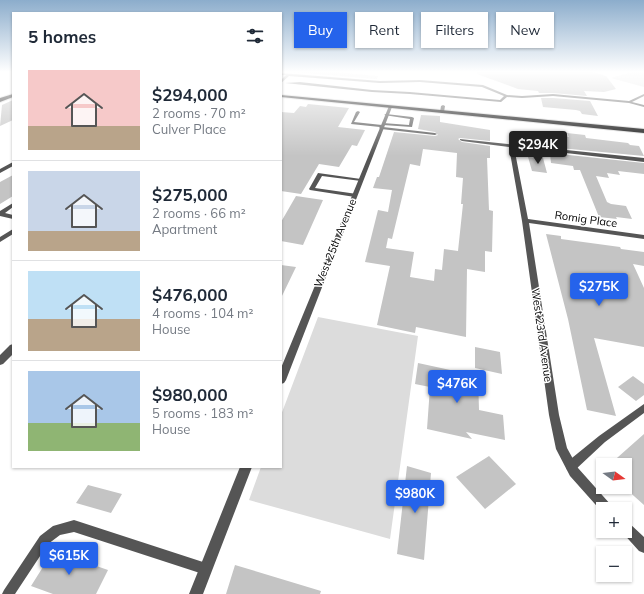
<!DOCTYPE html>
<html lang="en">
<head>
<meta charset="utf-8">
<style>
	:root { --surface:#fff; --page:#f6f6f7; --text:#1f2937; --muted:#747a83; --line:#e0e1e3; --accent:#2563eb }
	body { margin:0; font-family:Mulish,sans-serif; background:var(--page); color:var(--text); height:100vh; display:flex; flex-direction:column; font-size:15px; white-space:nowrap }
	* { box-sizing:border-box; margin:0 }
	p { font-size:13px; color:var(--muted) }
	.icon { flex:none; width:22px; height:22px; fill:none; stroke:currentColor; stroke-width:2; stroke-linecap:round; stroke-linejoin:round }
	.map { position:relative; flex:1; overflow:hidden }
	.panel { position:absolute; left:12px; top:12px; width:270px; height:456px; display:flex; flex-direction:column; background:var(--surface); border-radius:0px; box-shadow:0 1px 3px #0004 }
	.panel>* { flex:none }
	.top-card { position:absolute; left:294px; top:12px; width:290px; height:36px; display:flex; gap:8px }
	.needle { width:26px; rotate:105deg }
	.buttons { position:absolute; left:596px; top:458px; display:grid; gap:8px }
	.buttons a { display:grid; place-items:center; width:36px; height:36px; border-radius:0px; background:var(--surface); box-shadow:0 1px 3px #0004; font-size:20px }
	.price { position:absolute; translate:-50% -34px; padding:0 9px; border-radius:4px; background:var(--accent); color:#fff; font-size:13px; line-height:26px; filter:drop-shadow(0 1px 2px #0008) }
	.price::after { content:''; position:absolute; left:50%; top:24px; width:12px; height:9px; margin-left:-6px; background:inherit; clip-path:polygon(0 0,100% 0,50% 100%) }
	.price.selected { background:#222; color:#fff }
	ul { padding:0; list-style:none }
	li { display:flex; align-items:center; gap:12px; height:100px; padding:0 16px }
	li+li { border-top:1px solid var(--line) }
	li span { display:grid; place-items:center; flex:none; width:112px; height:80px; border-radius:0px; color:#555 }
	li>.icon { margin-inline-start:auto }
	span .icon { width:48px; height:48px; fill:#fffc; stroke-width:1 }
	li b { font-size:17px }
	h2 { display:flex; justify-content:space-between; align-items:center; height:48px; padding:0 16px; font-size:17px }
	.tag { padding:0 14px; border-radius:0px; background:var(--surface); box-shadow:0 1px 3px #0004; font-size:14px; line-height:36px }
	.tag.selected { background:var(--accent); color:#fff }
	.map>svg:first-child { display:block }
</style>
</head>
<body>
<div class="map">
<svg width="644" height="594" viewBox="0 0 644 594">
	<rect width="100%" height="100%" fill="#fff"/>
	<path fill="#dcdcdc" d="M293 72H336L378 76 377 79Z
		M632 72H644V87L611 78Z
		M318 317 418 336 390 539 249 500 261 467H281V415Z"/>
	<path fill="#c4c4c4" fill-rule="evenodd" d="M477 72H593L606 76 616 89 604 92 584 91 587 96 553 93H539L538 91 518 89 477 74Z
		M541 98H553L590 101 598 116 582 114 580 111 576 110 543 107Z
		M13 100V120L0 126 2 105Z
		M308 104 349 108 338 127 365 130 357 146 352 145 339 167 319 164 301 194 281 191V112L294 113 300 106 306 107Z
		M421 115 440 116V122L490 130V141L460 138 458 139 462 142 490 146V158H487L489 210 493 211 492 252 485 251V272L467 269 466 337 416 327 415 333 377 325 390 266 365 262 378 210 388 212 392 190 373 188 377 177H379L394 132 435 136 438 135 435 132 418 129ZM423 149 457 153 456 177 463 178 461 204H463L458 251 444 249 442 270 435 269 434 281 410 277 414 252 386 248 388 238 392 239 410 164 420 166Z
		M567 133 585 135 586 138 628 143 630 145 639 146 644 156 549 147 547 134 569 137Z
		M550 153 644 163V174L618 171 620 175 607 173 609 178 596 176 607 202 611 204 626 206 632 219 616 217 617 219 599 217 580 170H574L573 166 551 163Z
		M528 157 543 158 547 173 532 171Z
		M13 175V196L0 204V182Z
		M296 196 323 200 303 245 281 241V222Z
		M546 234 561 236V239L620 247 621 249 644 252V266L633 264 644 288V347L594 338 616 416 587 410 568 319Z
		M281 265 296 267 281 298Z
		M475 347 500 352 502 374 475 368Z
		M418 363 478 376 479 410 503 415 505 440 466 432 472 439 427 429 430 387 415 384Z
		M633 376 644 384V395L636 401 618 387Z
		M644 434V505L625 488V465H609Z
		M489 456 516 484 485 509 456 477Z
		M407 466 431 473 424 560 397 554Z
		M88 485 122 494 111 513 76 503Z
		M53 551 108 570 96 594H53L31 586Z
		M235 565 321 591 320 594H226Z"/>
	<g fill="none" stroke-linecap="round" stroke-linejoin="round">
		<g stroke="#dbdbdb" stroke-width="2">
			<path id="primary" d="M13 94V97L0 102V98Z
				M281 95 644 129V133L281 97Z"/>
		</g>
		<path fill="#555" fill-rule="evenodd" d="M281 73 380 81 420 80 483 85 507 95 522 96 553 94 629 101 644 94V96L632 102 644 105V107L629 103 553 96 522 98 507 97 501 102 410 94 372 92 285 83 300 82 372 90 410 92 500 100 504 96 482 87 420 82 380 83 289 76 281 83V80L286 75H281Z
			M443 105 445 106 444 112 442 113 440 112 441 106Z
			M358 111 360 112 354 122 382 125V123H383L409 125 410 119 384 115 386 114 412 117 414 118 412 127 383 125V127L435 133 437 134 435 135 381 129 379 128 380 127 351 124 356 112Z
			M318 173 361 179 363 180 361 181 322 176 315 188 357 194V196L355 197 310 190 309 189Z
			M13 203V207L5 213 13 215V219L0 216V211Z
			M13 229V234L0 242V237Z
			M644 404V413L605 442 575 470 571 471 567 470 566 466 567 462 599 436Z
			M74 520 206 563 210 565 212 569 210 573 206 575 74 532 60 535 48 544 15 594H2L4 590 40 536 53 526Z"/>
		<path fill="#555" fill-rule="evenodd" d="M389 106 392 107 286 380 284 383 281 384V368Z
			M460 139 644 158V162L514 147 528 219 644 235V239L529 223 559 415 567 448 578 468 611 505 613 509H603V513L570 476 556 449 549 415 522 221 509 147 462 141 460 140Z
			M13 162V166L0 173V169Z
			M13 344V354L3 364 0 365V355L10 345Z
			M240 467H252L203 594H189Z
			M625 521 629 523 644 537V553L639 551 621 531H625Z"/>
		<use href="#primary" fill="#000" fill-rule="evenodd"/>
	</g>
	<linearGradient id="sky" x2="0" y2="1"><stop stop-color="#8cadcc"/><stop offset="0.46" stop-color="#fff"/><stop offset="1" stop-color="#fff" stop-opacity="0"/></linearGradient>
	<rect width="644" height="156" fill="url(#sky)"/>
	<g text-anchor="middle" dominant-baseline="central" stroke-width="3" stroke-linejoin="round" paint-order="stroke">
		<g font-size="11" fill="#000" stroke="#fff">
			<text transform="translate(586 219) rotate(8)">Romig Place</text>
			<text transform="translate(335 243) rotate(-68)">West 25th Avenue</text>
			<text transform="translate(542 335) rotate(82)">West 23rd Avenue</text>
		</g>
	</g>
</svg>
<div class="buttons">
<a><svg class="needle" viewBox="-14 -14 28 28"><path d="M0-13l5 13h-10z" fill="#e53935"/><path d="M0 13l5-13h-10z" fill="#747a83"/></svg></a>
<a>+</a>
<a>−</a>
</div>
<b class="price selected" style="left:538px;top:165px">$294K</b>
<b class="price" style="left:599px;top:307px">$275K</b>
<b class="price" style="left:457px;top:404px">$476K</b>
<b class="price" style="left:415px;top:514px">$980K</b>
<b class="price" style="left:69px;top:576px">$615K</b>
<div class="top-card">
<a class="tag selected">Buy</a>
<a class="tag">Rent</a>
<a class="tag">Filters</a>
<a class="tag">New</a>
</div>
<section class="panel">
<h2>5 homes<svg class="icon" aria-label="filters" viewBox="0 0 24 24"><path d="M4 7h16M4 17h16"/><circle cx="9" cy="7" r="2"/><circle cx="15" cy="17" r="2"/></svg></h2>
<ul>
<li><span style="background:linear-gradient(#f6c9c9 70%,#b9a48a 0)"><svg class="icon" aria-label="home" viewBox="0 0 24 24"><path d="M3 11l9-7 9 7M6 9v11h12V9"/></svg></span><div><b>$294,000</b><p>2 rooms · 70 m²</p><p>Culver Place</p></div></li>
<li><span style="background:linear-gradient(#c9d6e8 75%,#b9a48a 0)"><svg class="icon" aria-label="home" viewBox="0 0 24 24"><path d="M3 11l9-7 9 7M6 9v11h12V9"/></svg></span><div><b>$275,000</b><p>2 rooms · 66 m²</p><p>Apartment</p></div></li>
<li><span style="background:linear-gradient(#bfe0f5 60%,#b9a48a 0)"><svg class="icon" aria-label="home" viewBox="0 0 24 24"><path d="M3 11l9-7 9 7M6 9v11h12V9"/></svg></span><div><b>$476,000</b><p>4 rooms · 104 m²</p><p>House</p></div></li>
<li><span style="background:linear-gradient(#a9c7e8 65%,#8fb573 0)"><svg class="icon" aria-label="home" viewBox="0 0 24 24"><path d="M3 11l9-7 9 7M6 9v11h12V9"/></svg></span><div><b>$980,000</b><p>5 rooms · 183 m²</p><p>House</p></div></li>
</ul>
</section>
</div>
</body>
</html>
